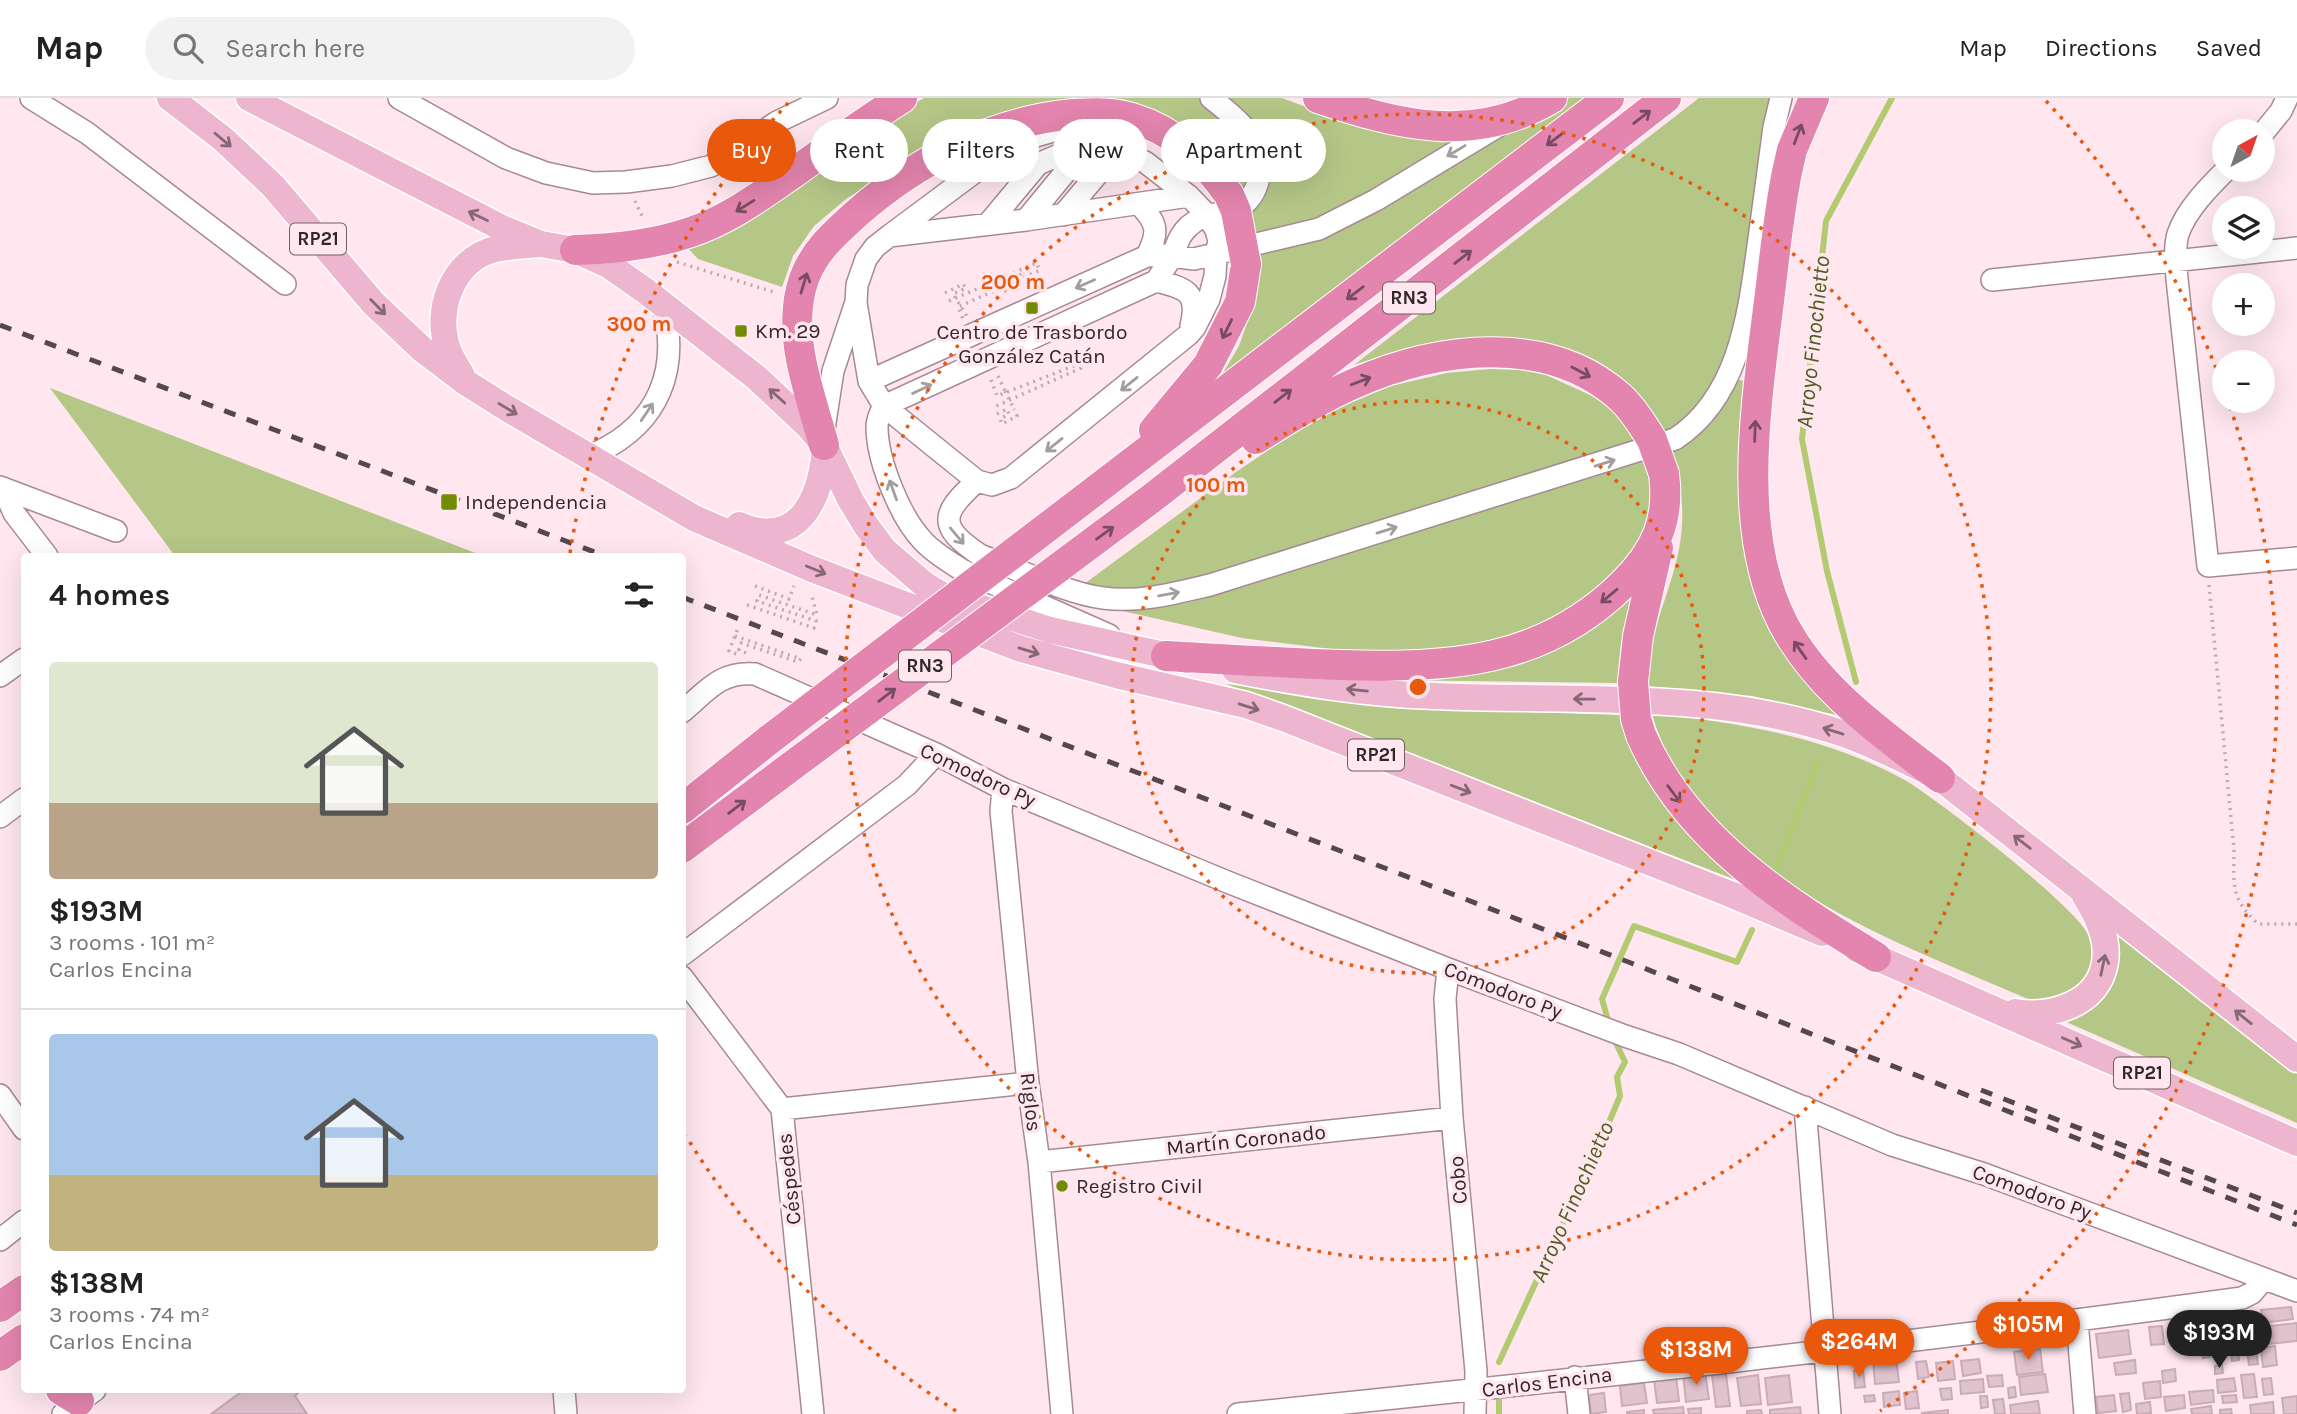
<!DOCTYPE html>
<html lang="en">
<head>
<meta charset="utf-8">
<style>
	:root { --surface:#fff; --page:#f2f2f2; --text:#222; --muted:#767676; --line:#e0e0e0; --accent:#ea580c }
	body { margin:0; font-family:Karla,sans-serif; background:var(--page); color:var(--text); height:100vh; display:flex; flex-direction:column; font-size:26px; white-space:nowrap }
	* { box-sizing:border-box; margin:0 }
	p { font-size:23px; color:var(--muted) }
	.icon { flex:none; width:38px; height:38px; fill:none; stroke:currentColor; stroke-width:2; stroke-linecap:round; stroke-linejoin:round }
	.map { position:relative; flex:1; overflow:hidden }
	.drawer { position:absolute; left:21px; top:455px; width:665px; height:840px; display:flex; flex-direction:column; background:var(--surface); border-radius:7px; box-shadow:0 7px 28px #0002 }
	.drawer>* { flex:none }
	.top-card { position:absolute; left:707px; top:21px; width:665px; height:63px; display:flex; gap:14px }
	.needle { width:46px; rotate:40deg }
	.tools { position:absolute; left:2212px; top:21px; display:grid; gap:14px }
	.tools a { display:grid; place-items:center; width:63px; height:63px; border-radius:50%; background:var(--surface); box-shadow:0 7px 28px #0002; font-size:35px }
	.price { position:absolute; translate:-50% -60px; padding:0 16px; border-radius:24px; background:var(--accent); color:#fff; font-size:23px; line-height:46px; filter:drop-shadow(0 2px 4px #0008) }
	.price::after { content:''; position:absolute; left:50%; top:42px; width:21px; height:16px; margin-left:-10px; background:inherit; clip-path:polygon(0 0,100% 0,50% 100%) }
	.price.selected { background:#222; color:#fff }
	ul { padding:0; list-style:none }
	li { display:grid; align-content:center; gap:14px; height:371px; padding:0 28px }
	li+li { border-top:2px solid var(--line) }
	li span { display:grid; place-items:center; height:217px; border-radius:7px; color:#555 }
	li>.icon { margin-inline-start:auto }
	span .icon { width:126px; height:126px; fill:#fffc; stroke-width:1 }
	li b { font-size:30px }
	h2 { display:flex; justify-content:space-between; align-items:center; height:84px; padding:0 28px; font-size:30px }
	.pill { padding:0 24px; border-radius:32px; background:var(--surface); box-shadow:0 7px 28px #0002; font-size:24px; line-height:63px }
	.pill.selected { background:var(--accent); color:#fff }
	header { display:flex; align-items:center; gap:42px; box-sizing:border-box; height:98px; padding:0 35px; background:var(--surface); border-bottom:2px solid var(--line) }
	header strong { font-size:33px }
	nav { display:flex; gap:38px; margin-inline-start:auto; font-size:24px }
	.search { width:490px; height:63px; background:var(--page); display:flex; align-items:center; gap:18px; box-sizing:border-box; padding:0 24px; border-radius:38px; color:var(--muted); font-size:26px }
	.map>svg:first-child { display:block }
</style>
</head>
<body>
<header>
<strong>Map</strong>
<div class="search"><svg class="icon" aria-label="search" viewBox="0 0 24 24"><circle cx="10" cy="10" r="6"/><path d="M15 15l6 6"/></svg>Search here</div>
<nav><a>Map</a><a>Directions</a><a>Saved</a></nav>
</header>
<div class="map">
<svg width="2297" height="1316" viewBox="0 0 2297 1316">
	<rect width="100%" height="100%" fill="#ffe6ef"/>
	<path fill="#b4c787" d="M924 0H1282L1325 16 1509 33 1569 0H1589L1209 298 1239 248 1253 208 1254 132 1128 12 888 75 846 101 814 128 793 158 782 189 698 161 686 148 892 18Z
		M1699 0H1776L1742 206 1720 280 1747 283 1751 457 1845 619 1752 598 1647 588C1648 575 1649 563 1651 551 1659 509 1680 470 1682 427 1684 390 1675 353 1656 321 1591 213 1457 233 1354 267Z
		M1490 271 1520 272 1546 277 1590 297 1612 311 1629 328 1652 380 1650 416 1637 447 1619 472 1581 504 1535 531 1478 548 1372 556 1242 540 1065 500 1236 374 1317 319 1391 288 1447 275Z
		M50 290 483 458H175Z
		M1633 498 1621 546 1617 585 1386 582 1589 531Z
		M1226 586 1441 611 1622 617C1636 685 1685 739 1736 782Z
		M1652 616C1739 624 1825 639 1903 681 1935 699 2077 809 2089 838 2096 854 2093 870 2083 883 2072 898 2048 904 2030 902 1893 842 1699 777 1652 616Z
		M2118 837 2297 974V1025L2064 923 2118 856Z"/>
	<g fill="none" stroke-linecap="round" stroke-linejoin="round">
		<path stroke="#b2cb70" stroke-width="6" d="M1856 584 1827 473 1802 341 1826 123 1892 0
			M1777 770 1818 663
			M1609 926 1602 901 1634 828 1737 864 1752 832
			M1499 1264 1602 1041 1620 998 1617 979 1625 964 1616 945
			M1499 1303V1316"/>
	</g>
	<path fill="#e1c3ce" stroke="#c9acb7" stroke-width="2" d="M2291 1209 2293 1221 2263 1225 2261 1212Z
		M2253 1218V1224L2244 1226 2243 1219Z
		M2297 1225V1243L2247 1248 2245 1231Z
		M2237 1227 2239 1242 2226 1243 2225 1229Z
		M2162 1228 2164 1246 2151 1247 2149 1229Z
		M2128 1232 2131 1256 2099 1260 2096 1236Z
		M2192 1232 2195 1254 2182 1256 2179 1233Z
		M2208 1234 2210 1259 2203 1260 2200 1235Z
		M2222 1235 2225 1257 2214 1258 2212 1236Z
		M2238 1247 2239 1262 2232 1263 2231 1248Z
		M2275 1248 2277 1267 2263 1269 2261 1250Z
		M2040 1251 2043 1274 2017 1277 2014 1254Z
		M2256 1251 2258 1266 2249 1267 2247 1252Z
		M1896 1259 1899 1284 1875 1286 1873 1262Z
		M1979 1261 1981 1275 1963 1278 1961 1263Z
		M2135 1262 2136 1275 2116 1277 2114 1265Z
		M1926 1263 1929 1279 1918 1281 1916 1264Z
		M1953 1263 1955 1281 1938 1283 1936 1265Z
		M2222 1267 2223 1275 2215 1276V1268Z
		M2175 1271 2176 1283 2163 1285 2162 1273Z
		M1863 1272 1865 1289 1855 1290 1854 1273Z
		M1705 1274 1709 1301 1686 1304 1683 1276Z
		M1726 1276 1730 1308 1716 1309 1712 1277Z
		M2045 1276 2048 1294 2021 1297 2019 1279Z
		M2254 1276 2257 1299 2244 1300 2241 1277Z
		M1758 1277 1761 1306 1741 1308 1737 1280Z
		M1789 1277 1792 1304 1768 1307 1765 1280Z
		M2002 1277 2003 1288 1989 1289 1987 1278Z
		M1676 1278 1679 1303 1657 1305 1654 1281Z
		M2234 1280 2236 1293 2218 1295 2217 1282Z
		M2271 1280 2273 1296 2264 1297 2262 1281Z
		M1983 1281 1984 1294 1961 1296 1960 1283Z
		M2160 1283 2161 1299 2145 1301 2143 1285Z
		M1644 1285 1647 1305 1622 1308 1620 1288Z
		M2015 1289 2016 1299 2009 1300 2008 1290Z
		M1951 1290 1952 1301 1942 1302 1940 1291Z
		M244 1292H301L295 1298 307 1316H211Z
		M2213 1292 2214 1304 2191 1307 2189 1294Z
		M1899 1293 1900 1307 1884 1309 1883 1295Z
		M1917 1293 1919 1310 1906 1311 1904 1295Z
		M1604 1295 1606 1314 1591 1316 1589 1297Z
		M2129 1295 2131 1312 2123 1314 2120 1296Z
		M1874 1297 1875 1303 1865 1304 1864 1298Z
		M2114 1297 2116 1313 2098 1315 2096 1299Z
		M2184 1297 2185 1310 2166 1313 2164 1299Z
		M2236 1297 2237 1304 2223 1305 2222 1298Z
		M1980 1298H1987L1988 1309 1981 1310Z
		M2297 1298V1316H2284L2282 1300Z
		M2003 1301 2005 1316H1995L1993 1302Z
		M2038 1303 2040 1316H2011L2010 1307Z
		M2150 1304 2151 1315 2137 1316 2136 1306Z
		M2273 1304 2274 1316H2251L2250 1307Z
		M2211 1308 2212 1316H2192L2191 1311Z
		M1683 1309 1684 1316H1654L1653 1312Z
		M1800 1309 1801 1316H1770V1312Z
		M1701 1310V1316H1689L1688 1311Z
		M2231 1311 2232 1316H2220V1312Z
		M1644 1312V1316H1627V1314Z
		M1761 1312 1762 1316H1747V1313Z
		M1948 1312V1316L1921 1315Z"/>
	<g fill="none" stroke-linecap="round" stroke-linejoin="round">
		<g stroke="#a68994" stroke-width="24">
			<path id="minor" d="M31 0 87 35 285 186
				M399 0 506 60 546 75 593 85 626 84 672 78 711 68 777 24 827 0
				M2263 35 2281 13 2287 0
				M2226 72C2209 89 2186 112 2178 136 2174 149 2176 167 2177 181L2208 468 2297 460
				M1139 106C1158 126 1159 133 1147 158
				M1063 117 1117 53
				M1026 122 1082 54
				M988 126 1038 66 1059 57 1117 53 1145 64 1189 98
				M889 138 1026 122 1189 98 1207 117 1216 132 1219 143 1216 155 1215 178 1209 201 1195 229 1188 237 1011 380 992 387 977 383 884 308 869 283 856 205 857 187 866 161 875 149 889 138 991 62 1036 38 1078 26
				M1992 182 2297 150
				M1156 183C1186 190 1199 194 1191 228
				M869 283 1147 158 1165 157 1194 161 1319 131 1376 102 1500 27
				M824 331 833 273 855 207
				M598 354C659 325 680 271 663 207
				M977 383C940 416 938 429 980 457 1015 470 1068 496 1103 500 1139 505 1176 495 1210 487L1675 341C1741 298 1749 212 1759 141 1764 103 1769 66 1774 29L1781 0
				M0 389 116 433
				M3 390 14 415 47 458
				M1109 537 962 472C948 463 934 455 923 443 900 419 877 362 877 329 877 321 880 315 884 308L1156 183C1161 176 1166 168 1171 160 1177 148 1178 138 1189 128 1194 124 1202 118 1208 117 1221 114 1224 120 1239 110 1265 93 1265 56 1247 33 1237 20 1223 10 1211 0
				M0 578 24 561
				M682 614C707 593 720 573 755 576L936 656 1003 691 1225 783 1448 871 1625 938 1679 956 1892 1047 1984 1076 2297 1193
				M1003 691 1001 713 1028 985 1039 1064 1062 1316
				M0 719 24 701
				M682 857 907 687 936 656
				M1448 871 1445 901 1452 1020 1476 1273 1475 1316
				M682 879 782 1011 813 1316
				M0 997 24 1031
				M1805 1009 1830 1316
				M782 1011 1028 985
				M1039 1064 1452 1020
				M0 1142 24 1123
				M2077 1223 2085 1316
				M1575 1279 1579 1316
				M564 1292 566 1316
				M63 1316 95 1292
				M1238 1316C1574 1282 1908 1246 2242 1200L2252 1195 2264 1181"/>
		</g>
		<g stroke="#fff" stroke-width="29">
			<path id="major" d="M170 0 223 41 273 88 374 206 423 252 465 284 508 311 694 420 812 471 1021 551 1116 577 1246 607 1283 620 1730 796 1822 835
				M249 0 502 130 541 146 575 152 610 168 647 194 757 280 808 328 824 347 851 403 867 429 885 453 925 487 942 497 1050 532 1187 562
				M462 278C458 270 452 262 449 254 433 214 452 162 495 151 509 148 525 147 539 146
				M739 427C798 452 820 402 825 352
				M1235 572C1301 585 1367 596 1434 598 1570 604 1713 591 1844 636 1877 648 1909 664 1940 680L2297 961
				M1857 851 2297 1045
				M2015 914C2051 920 2099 906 2105 864 2109 841 2097 817 2085 798"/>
		</g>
		<g stroke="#fff" stroke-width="32">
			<path id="highway" d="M1318 0C1398 27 1474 47 1552 0
				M1814 0 1792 52 1787 74C1778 119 1774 165 1768 211 1756 308 1736 433 1783 525 1817 591 1883 636 1940 680
				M575 152C615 151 653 147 691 134 728 122 760 98 792 76 828 50 864 24 902 0
				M1154 332 1208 267 1240 204 1246 166
				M1256 341C1287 321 1319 301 1353 286 1436 249 1547 234 1620 299 1633 311 1643 327 1652 342
				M824 347C810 295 785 235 804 181 814 153 834 136 856 116 916 63 993 23 1074 16 1093 15 1113 14 1132 20 1175 33 1204 61 1229 97
				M1016 453 1609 0
				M1058 470 1152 400 1666 0
				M1166 558C1224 561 1283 565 1341 567 1449 570 1542 566 1623 486 1656 453 1670 422 1664 376
				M1633 584 1638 538 1658 450
				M1641 637C1686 741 1783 802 1876 859
				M682 711 770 641
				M682 750 793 667
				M0 1209 24 1192
				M0 1258 24 1241
				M61 1292 79 1303"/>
		</g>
		<path stroke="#beaab1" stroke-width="3.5" stroke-dasharray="2 5" stroke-linecap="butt" d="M635 103 644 122
			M677 164 777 195
			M945 195 963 186 966 190 953 196 968 220
			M949 203 1036 165 1040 172 958 209 963 221
			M998 278 1005 293
			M991 282 997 298 1081 265V270L994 309
			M997 316 1007 311 1009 316 1000 321 1002 326 1017 318 1014 311
			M2209 487 2234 752C2234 789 2230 799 2258 826H2297
			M755 488 789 501 794 488
			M747 507 814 530 816 523 757 503 759 497 817 517 811 495
			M735 538 801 561 798 564 741 545 739 552 749 556
			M736 556 729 553 738 530"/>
		<use href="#minor" stroke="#fff" stroke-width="21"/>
		<use href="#major" stroke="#eeb6ce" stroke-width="26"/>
		<use href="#highway" stroke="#e385ae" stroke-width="30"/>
		<path stroke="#55484d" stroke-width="5" stroke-dasharray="12 12" stroke-linecap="butt" d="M0 227 605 458
			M682 499 1631 865 2297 1127
			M1981 992 2297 1115"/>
		<g stroke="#fff" stroke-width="32" stroke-linecap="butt">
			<path id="highway-bridge" d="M1229 97 1236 113 1246 166
				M1652 342 1664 376
				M1633 584 1636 621 1641 637
				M770 641 1016 453
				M793 667 1058 470"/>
		</g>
		<path stroke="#beaab1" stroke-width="3.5" stroke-dasharray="2 5" stroke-linecap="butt" d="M1005 293 1014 311"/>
		<use href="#highway-bridge" stroke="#e385ae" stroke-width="30"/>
	</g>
	<defs><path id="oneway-shaft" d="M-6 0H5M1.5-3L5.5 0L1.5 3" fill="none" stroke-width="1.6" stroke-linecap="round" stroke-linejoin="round" transform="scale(1.75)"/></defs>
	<g stroke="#784c5f">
		<use href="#oneway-shaft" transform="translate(1642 19) rotate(-38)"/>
		<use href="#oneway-shaft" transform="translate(1798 36) rotate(-69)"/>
		<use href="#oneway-shaft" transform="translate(1555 41) rotate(143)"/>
		<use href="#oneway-shaft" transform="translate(745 108) rotate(148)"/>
		<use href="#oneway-shaft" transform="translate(1463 159) rotate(-38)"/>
		<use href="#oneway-shaft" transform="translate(804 185) rotate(-73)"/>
		<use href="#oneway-shaft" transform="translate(1355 195) rotate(143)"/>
		<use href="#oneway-shaft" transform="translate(1227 231) rotate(116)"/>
		<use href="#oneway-shaft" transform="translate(1581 274) rotate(28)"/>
		<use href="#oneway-shaft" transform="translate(1361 283) rotate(-21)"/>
		<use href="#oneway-shaft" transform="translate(1283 298) rotate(-38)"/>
		<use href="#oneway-shaft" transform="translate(1755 333) rotate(-88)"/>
		<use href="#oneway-shaft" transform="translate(1105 435) rotate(-36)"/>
		<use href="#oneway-shaft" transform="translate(1609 498) rotate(140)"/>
		<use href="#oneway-shaft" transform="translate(1800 552) rotate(-125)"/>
		<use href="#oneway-shaft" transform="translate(887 597) rotate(-37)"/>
		<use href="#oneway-shaft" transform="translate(1674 696) rotate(53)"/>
		<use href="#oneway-shaft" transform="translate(737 709) rotate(-37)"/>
	</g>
	<g stroke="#866774">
		<use href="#oneway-shaft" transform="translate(223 42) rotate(40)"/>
		<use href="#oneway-shaft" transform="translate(478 118) rotate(-154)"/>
		<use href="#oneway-shaft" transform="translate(378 209) rotate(46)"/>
		<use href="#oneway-shaft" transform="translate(777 298) rotate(-138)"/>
		<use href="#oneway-shaft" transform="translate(508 311) rotate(31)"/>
		<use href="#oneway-shaft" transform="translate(816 472) rotate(22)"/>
		<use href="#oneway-shaft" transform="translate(1029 553) rotate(17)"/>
		<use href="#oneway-shaft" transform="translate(1357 592) rotate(-174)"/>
		<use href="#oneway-shaft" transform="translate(1584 601) rotate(-179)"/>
		<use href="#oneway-shaft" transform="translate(1249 609) rotate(17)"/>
		<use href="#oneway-shaft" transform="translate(1833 633) rotate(-163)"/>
		<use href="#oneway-shaft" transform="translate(1461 691) rotate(21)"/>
		<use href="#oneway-shaft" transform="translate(2022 744) rotate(-142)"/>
		<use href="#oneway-shaft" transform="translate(2103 867) rotate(-78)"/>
		<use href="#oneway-shaft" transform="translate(2243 919) rotate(-141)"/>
		<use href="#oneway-shaft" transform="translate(2072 944) rotate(24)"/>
	</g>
	<g stroke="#a29d9f">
		<use href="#oneway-shaft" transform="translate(1456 53) rotate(149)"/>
		<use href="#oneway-shaft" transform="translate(1085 186) rotate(156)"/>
		<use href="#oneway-shaft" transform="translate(1129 286) rotate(141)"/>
		<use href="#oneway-shaft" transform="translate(922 291) rotate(-25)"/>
		<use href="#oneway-shaft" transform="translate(647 314) rotate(-56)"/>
		<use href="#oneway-shaft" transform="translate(1054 347) rotate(141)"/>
		<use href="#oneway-shaft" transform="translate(1605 365) rotate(-17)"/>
		<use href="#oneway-shaft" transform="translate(893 392) rotate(-110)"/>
		<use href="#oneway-shaft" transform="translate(1387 432) rotate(-17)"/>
		<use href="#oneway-shaft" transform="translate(957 438) rotate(50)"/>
		<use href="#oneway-shaft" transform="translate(1169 496) rotate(-10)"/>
	</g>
	<g fill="none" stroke="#e8590c" stroke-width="3.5" stroke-dasharray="3.5 7">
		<circle cx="1418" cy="589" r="286"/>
		<circle cx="1418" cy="589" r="573"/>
		<path d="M956 1313A859 859 0 0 1 686 1038M570 455A859 859 0 0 1 790 3M2046 3A859 859 0 0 1 2223 288M2230 309A859 859 0 0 1 1880 1313"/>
	</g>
	<g fill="#728b01" stroke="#ffe6ef" stroke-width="2.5">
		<rect x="1025" y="203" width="14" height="14" rx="3.5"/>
		<rect x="734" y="226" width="14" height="14" rx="3.5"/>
		<rect x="440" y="395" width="18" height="18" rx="3.5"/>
		<circle cx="1062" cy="1088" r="7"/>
	</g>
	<g text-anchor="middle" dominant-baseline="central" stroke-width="7" stroke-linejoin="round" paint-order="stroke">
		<g fill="#ffe6ef" stroke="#6f6065" stroke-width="2">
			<rect x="290" y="125.5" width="56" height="31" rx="5"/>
			<rect x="1383" y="184.5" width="52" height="31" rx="5"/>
			<rect x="899" y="552.5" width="52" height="31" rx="5"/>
			<rect x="1348" y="641.5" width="56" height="31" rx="5"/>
			<rect x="2114" y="959.5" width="56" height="31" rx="5"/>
		</g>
		<g font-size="19" font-weight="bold" fill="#31262a">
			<text x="318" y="141">RP21</text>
			<text x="1409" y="200">RN3</text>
			<text x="925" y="568">RN3</text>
			<text x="1376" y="657">RP21</text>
			<text x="2142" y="975">RP21</text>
		</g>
		<g font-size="21" fill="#31262a" stroke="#ffe6ef" text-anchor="start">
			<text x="755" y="233">Km. 29</text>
			<text x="1032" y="234" text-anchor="middle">Centro de Trasbordo<tspan x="1032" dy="24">González Catán</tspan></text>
			<text x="465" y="404">Independencia</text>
			<text x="1076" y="1088">Registro Civil</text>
		</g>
		<g font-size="21" fill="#31262a" stroke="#ffe6ef">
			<text transform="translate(978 677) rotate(25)">Comodoro Py</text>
			<text transform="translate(1503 892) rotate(21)">Comodoro Py</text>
			<text transform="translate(1031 1004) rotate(83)">Riglos</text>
			<text transform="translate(1246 1042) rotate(-6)">Martín Coronado</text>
			<text transform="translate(789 1081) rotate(-96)">Céspedes</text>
			<text transform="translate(1458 1082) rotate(-95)">Cobo</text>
			<text transform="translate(2032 1094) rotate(20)">Comodoro Py</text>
			<text transform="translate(1547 1284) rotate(-7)">Carlos Encina</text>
		</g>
		<g font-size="23" font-style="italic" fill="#4f5e1e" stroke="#ffe6ef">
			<text transform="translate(1813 244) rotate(-84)">Arroyo Finochietto</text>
			<text transform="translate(1572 1104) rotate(-66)">Arroyo Finochietto</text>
		</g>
	</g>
	<circle cx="1418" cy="589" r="10" fill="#e8590c" stroke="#ffe6ef" stroke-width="3.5"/>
	<g font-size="21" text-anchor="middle" font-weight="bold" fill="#e8590c" stroke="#ffe6ef" stroke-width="7" stroke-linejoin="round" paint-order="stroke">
		<text x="1013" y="191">200 m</text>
		<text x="639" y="233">300 m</text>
		<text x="1216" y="394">100 m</text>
	</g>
</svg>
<div class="tools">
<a><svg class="needle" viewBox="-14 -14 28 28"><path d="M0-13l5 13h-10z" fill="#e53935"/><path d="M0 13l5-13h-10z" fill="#767676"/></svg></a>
<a><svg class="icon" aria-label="layers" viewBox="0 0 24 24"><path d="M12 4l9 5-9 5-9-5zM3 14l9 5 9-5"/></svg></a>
<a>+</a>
<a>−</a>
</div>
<b class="price" style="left:2028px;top:1264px">$105M</b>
<b class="price selected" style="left:2219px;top:1272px">$193M</b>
<b class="price" style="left:1859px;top:1281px">$264M</b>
<b class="price" style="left:1696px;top:1289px">$138M</b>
<div class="top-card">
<a class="pill selected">Buy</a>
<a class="pill">Rent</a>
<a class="pill">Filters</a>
<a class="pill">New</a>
<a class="pill">Apartment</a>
</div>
<section class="drawer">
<h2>4 homes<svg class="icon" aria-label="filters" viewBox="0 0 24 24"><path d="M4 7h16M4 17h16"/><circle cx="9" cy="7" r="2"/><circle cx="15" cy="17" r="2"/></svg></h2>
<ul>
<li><span style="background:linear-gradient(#dfe7d0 65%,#b9a48a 0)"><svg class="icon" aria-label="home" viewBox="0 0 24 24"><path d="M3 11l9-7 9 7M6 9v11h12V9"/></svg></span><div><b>$193M</b><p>3 rooms · 101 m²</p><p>Carlos Encina</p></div></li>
<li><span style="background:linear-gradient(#a9c7e8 65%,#c2b280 0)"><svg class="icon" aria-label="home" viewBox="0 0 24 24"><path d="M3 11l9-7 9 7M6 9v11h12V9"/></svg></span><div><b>$138M</b><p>3 rooms · 74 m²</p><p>Carlos Encina</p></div></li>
</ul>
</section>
</div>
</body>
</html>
